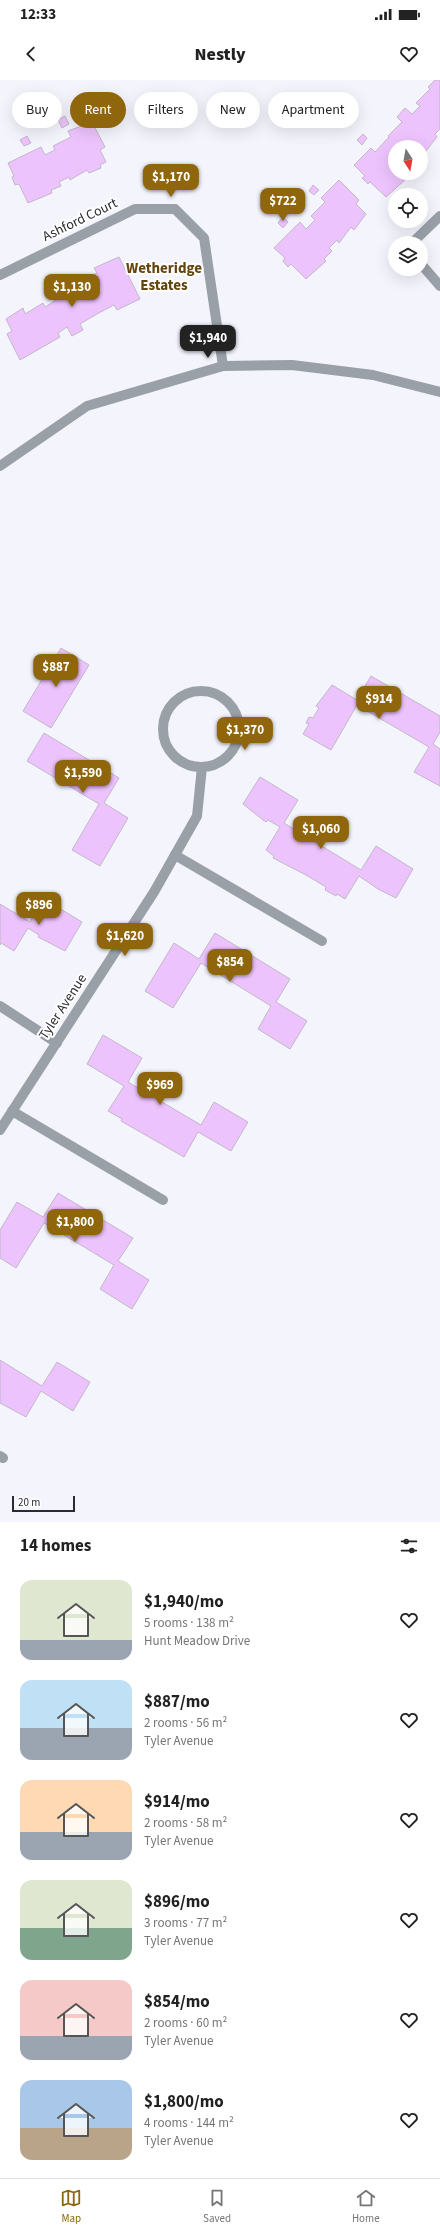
<!DOCTYPE html>
<html lang="en">
<head>
<meta charset="utf-8">
<style>
	:root { --surface:#fff; --page:#f2f2f2; --text:#222; --muted:#767676; --line:#e0e0e0; --accent:#90660d }
	body { margin:0; font-family:"Source Sans 3",sans-serif; background:var(--page); color:var(--text); height:100vh; display:flex; flex-direction:column; font-size:15px; white-space:nowrap }
	* { box-sizing:border-box; margin:0 }
	p { font-size:13px; color:var(--muted) }
	.icon { flex:none; width:22px; height:22px; fill:none; stroke:currentColor; stroke-width:2; stroke-linecap:round; stroke-linejoin:round }
	.map { position:relative; height:1442px; overflow:hidden }
	.sheet { display:flex; flex-direction:column; background:var(--surface); flex:1 }
	.sheet>* { flex:none }
	.top-card { position:absolute; left:12px; top:12px; width:416px; height:36px; display:flex; gap:8px }
	.needle { width:26px; rotate:169deg }
	.fabs { position:absolute; left:388px; top:60px; display:grid; gap:8px }
	.fabs a { display:grid; place-items:center; width:40px; height:40px; border-radius:50%; background:var(--surface); box-shadow:0 4px 16px #0002; font-size:20px }
	.scale { position:absolute; left:12px; bottom:10px; width:63px; box-sizing:border-box; padding-left:4px; border:2px solid #2a2a32; border-top:0; font-size:11px; line-height:14px; white-space:nowrap; color:#2a2a32; -webkit-text-stroke:3px #fff; paint-order:stroke }
	.price { position:absolute; translate:-50% -34px; padding:0 9px; border-radius:8px; background:var(--accent); color:#fff; font-size:13px; line-height:26px; filter:drop-shadow(0 1px 2px #0008) }
	.price::after { content:''; position:absolute; left:50%; top:24px; width:12px; height:9px; margin-left:-6px; background:inherit; clip-path:polygon(0 0,100% 0,50% 100%) }
	.price.selected { background:#222; color:#fff }
	ul { padding:0; list-style:none }
	li { display:flex; align-items:center; gap:12px; height:100px; padding:0 20px }
	li span { display:grid; place-items:center; flex:none; width:112px; height:80px; border-radius:12px; color:#555 }
	li>.icon { margin-inline-start:auto }
	span .icon { width:48px; height:48px; fill:#fffc; stroke-width:1 }
	li b { font-size:17px }
	h2 { display:flex; justify-content:space-between; align-items:center; height:48px; padding:0 20px; font-size:17px }
	.chip { padding:0 14px; border-radius:18px; background:var(--surface); box-shadow:0 4px 16px #0002; font-size:14px; line-height:36px }
	.chip.selected { background:var(--accent); color:#fff }
	.status { display:flex; justify-content:space-between; align-items:center; height:28px; padding:0 20px; background:var(--surface); direction:ltr }
	.status svg { height:11px; fill:currentColor }
	header { display:flex; justify-content:space-between; align-items:center; height:52px; padding:0 20px; background:var(--surface); font-size:18px; font-weight:800 }
	.tabs { display:flex; justify-content:space-around; align-items:center; height:56px; border-top:1px solid var(--line); background:var(--surface); font-size:11px; color:var(--muted) }
	.tabs a { display:grid; justify-items:center; gap:2px }
	.tabs .selected { color:var(--accent) }
	.map>svg:first-child { display:block }
</style>
</head>
<body>
<div class="status"><b>12:33</b><svg viewBox="0 0 49 12"><path d="M0 12V9h3v3zM5 12V6h3v6zM10 12V3h3v9zM15 12V0h3v12zM26 1h20v11H26zM47 4h2v5h-2z"/></svg></div>
<header><svg class="icon" aria-label="back" viewBox="0 0 24 24"><path d="M15 5l-7 7 7 7"/></svg>Nestly<svg class="icon" aria-label="heart" viewBox="0 0 24 24"><path d="M12 20l-8-8c-3-5 5-10 8-4 3-6 11-1 8 4z"/></svg></header>
<div class="map">
<svg width="440" height="1442" viewBox="0 0 440 1442">
	<rect width="100%" height="100%" fill="#f4f4fd"/>
	<path fill="#edc3fd" stroke="#c3b7c9" d="M435 0H440V49L435 54 437 57 422 76 421 67H395V93H406L403 96 406 99 386 117 370 102 368 104 362 98 365 96 354 85 371 68 375 72 389 57 388 56 402 42 397 37 405 28 412 34 420 26 416 23 430 9 428 7Z
		M65 36 69 44 62 48 58 40Z
		M92 42 105 67 100 70 106 82 100 85 101 88 89 93 87 90 70 100 69 97 59 102 61 106 51 110 52 113 28 123 19 104 15 105 12 97 14 96 8 83 41 67 45 75 55 70 53 66 71 57 68 51Z
		M363 54 367 58 362 65 357 60Z
		M27 56 31 63 24 66 20 60Z
		M339 100 359 120 356 124 366 134 354 150 351 147 339 163 337 160 329 168 332 171 324 179 326 181 306 199 291 184 288 187 283 181 285 178 274 168 300 142 306 149 315 140 311 136 325 122 321 118Z
		M313 105 319 110 314 115 309 111Z
		M283 137 288 142 283 148 278 143Z
		M119 177 140 219 117 230 114 225 97 234 80 244 83 250 72 256 67 247 58 253 60 257 20 280 7 254 12 251 6 239 23 228 25 234 43 223 45 227 55 221 53 217 63 213 61 209 80 202 97 193 94 188Z
		M61 568 89 585 51 648 23 631Z
		M371 596 440 636V652L433 664 440 669V706L414 692 429 667 357 625 331 670 303 654 309 644 306 643 309 637 313 638 319 628 316 626 332 605 357 620Z
		M44 653 119 698 104 723 128 738 100 786 72 770 99 724 27 681Z
		M260 697 298 720 284 743 361 790 376 766 413 789 396 818 378 809 359 796 345 819 337 814 336 816 325 810 326 807 306 795 273 778 274 776 266 770 280 747 268 740 266 742 263 740 243 724Z
		M44 819 82 842 65 871 42 859 38 857 39 855 28 848 14 871 1 863 0 865V824L30 842Z
		M215 853 290 899 276 922 307 941 290 969 258 949 271 926 201 883 173 928 145 911 174 863 199 879Z
		M103 955 142 978 128 1002 133 1005 201 1045 214 1022 248 1042 231 1071 198 1052 184 1077 121 1041 122 1039 108 1031 124 1006 87 984Z
		M58 1113 133 1158 118 1181 149 1200 132 1229 100 1209 114 1185 44 1143 16 1188 0 1178V1150L17 1122 43 1137Z
		M0 1280 42 1306 57 1282 90 1302 73 1331 41 1311 26 1337 0 1323Z"/>
	<g fill="none" stroke-linecap="round" stroke-linejoin="round">
		<path stroke="#9aa0a8" stroke-width="10" d="M175 775 322 861
			M0 926 57 963
			M12 1031 163 1120
			M0 1376 3 1378"/>
		<path stroke="#9aa0a8" stroke-width="10" d="M412 163 440 136
			M421 184 440 206
			M0 195 135 129H175L204 158 223 286
			M0 386 87 326 223 286 292 285 373 295 440 312
			M163 649a38 38 0 1 1 76 0a38 38 0 1 1-76 0Z
			M0 1050 154 812 197 736 202 687"/>
	</g>
	<g text-anchor="middle" dominant-baseline="central" stroke-width="4" stroke-linejoin="round" paint-order="stroke">
		<g font-size="14" fill="#2a2a32" stroke="#fff">
			<text transform="translate(80 140) rotate(-26)">Ashford Court</text>
			<text transform="translate(63 927) rotate(-57)">Tyler Avenue</text>
		</g>
		<g font-size="15" font-weight="bold" fill="#63460d" stroke="#fff">
			<text x="164" y="188">Wetheridge<tspan x="164" dy="17">Estates</tspan></text>
		</g>
	</g>
</svg>
<div class="fabs">
<a><svg class="needle" viewBox="-14 -14 28 28"><path d="M0-13l5 13h-10z" fill="#e53935"/><path d="M0 13l5-13h-10z" fill="#767676"/></svg></a>
<a><svg class="icon" aria-label="locate" viewBox="0 0 24 24"><circle cx="12" cy="12" r="6"/><path d="M12 2v4M12 18v4M2 12h4M18 12h4"/></svg></a>
<a><svg class="icon" aria-label="layers" viewBox="0 0 24 24"><path d="M12 4l9 5-9 5-9-5zM3 14l9 5 9-5"/></svg></a>
</div>
<div class="scale">20 m</div>
<b class="price" style="left:171px;top:118px">$1,170</b>
<b class="price" style="left:283px;top:142px">$722</b>
<b class="price" style="left:72px;top:228px">$1,130</b>
<b class="price selected" style="left:208px;top:279px">$1,940</b>
<b class="price" style="left:56px;top:608px">$887</b>
<b class="price" style="left:379px;top:640px">$914</b>
<b class="price" style="left:245px;top:671px">$1,370</b>
<b class="price" style="left:83px;top:714px">$1,590</b>
<b class="price" style="left:321px;top:770px">$1,060</b>
<b class="price" style="left:39px;top:846px">$896</b>
<b class="price" style="left:125px;top:877px">$1,620</b>
<b class="price" style="left:230px;top:903px">$854</b>
<b class="price" style="left:160px;top:1026px">$969</b>
<b class="price" style="left:75px;top:1163px">$1,800</b>
<div class="top-card">
<a class="chip">Buy</a>
<a class="chip selected">Rent</a>
<a class="chip">Filters</a>
<a class="chip">New</a>
<a class="chip">Apartment</a>
</div>
</div>
<section class="sheet">
<h2>14 homes<svg class="icon" aria-label="filters" viewBox="0 0 24 24"><path d="M4 7h16M4 17h16"/><circle cx="9" cy="7" r="2"/><circle cx="15" cy="17" r="2"/></svg></h2>
<ul>
<li><span style="background:linear-gradient(#dfe7d0 75%,#9aa5b1 0)"><svg class="icon" aria-label="home" viewBox="0 0 24 24"><path d="M3 11l9-7 9 7M6 9v11h12V9"/></svg></span><div><b>$1,940/mo</b><p>5 rooms · 138 m²</p><p>Hunt Meadow Drive</p></div><svg class="icon" aria-label="heart" viewBox="0 0 24 24"><path d="M12 20l-8-8c-3-5 5-10 8-4 3-6 11-1 8 4z"/></svg></li>
<li><span style="background:linear-gradient(#bfe0f5 60%,#9aa5b1 0)"><svg class="icon" aria-label="home" viewBox="0 0 24 24"><path d="M3 11l9-7 9 7M6 9v11h12V9"/></svg></span><div><b>$887/mo</b><p>2 rooms · 56 m²</p><p>Tyler Avenue</p></div><svg class="icon" aria-label="heart" viewBox="0 0 24 24"><path d="M12 20l-8-8c-3-5 5-10 8-4 3-6 11-1 8 4z"/></svg></li>
<li><span style="background:linear-gradient(#ffd9b3 65%,#9aa5b1 0)"><svg class="icon" aria-label="home" viewBox="0 0 24 24"><path d="M3 11l9-7 9 7M6 9v11h12V9"/></svg></span><div><b>$914/mo</b><p>2 rooms · 58 m²</p><p>Tyler Avenue</p></div><svg class="icon" aria-label="heart" viewBox="0 0 24 24"><path d="M12 20l-8-8c-3-5 5-10 8-4 3-6 11-1 8 4z"/></svg></li>
<li><span style="background:linear-gradient(#dfe7d0 60%,#7fa58c 0)"><svg class="icon" aria-label="home" viewBox="0 0 24 24"><path d="M3 11l9-7 9 7M6 9v11h12V9"/></svg></span><div><b>$896/mo</b><p>3 rooms · 77 m²</p><p>Tyler Avenue</p></div><svg class="icon" aria-label="heart" viewBox="0 0 24 24"><path d="M12 20l-8-8c-3-5 5-10 8-4 3-6 11-1 8 4z"/></svg></li>
<li><span style="background:linear-gradient(#f6c9c9 70%,#9aa5b1 0)"><svg class="icon" aria-label="home" viewBox="0 0 24 24"><path d="M3 11l9-7 9 7M6 9v11h12V9"/></svg></span><div><b>$854/mo</b><p>2 rooms · 60 m²</p><p>Tyler Avenue</p></div><svg class="icon" aria-label="heart" viewBox="0 0 24 24"><path d="M12 20l-8-8c-3-5 5-10 8-4 3-6 11-1 8 4z"/></svg></li>
<li><span style="background:linear-gradient(#a9c7e8 60%,#b9a48a 0)"><svg class="icon" aria-label="home" viewBox="0 0 24 24"><path d="M3 11l9-7 9 7M6 9v11h12V9"/></svg></span><div><b>$1,800/mo</b><p>4 rooms · 144 m²</p><p>Tyler Avenue</p></div><svg class="icon" aria-label="heart" viewBox="0 0 24 24"><path d="M12 20l-8-8c-3-5 5-10 8-4 3-6 11-1 8 4z"/></svg></li>
</ul>
</section>
<nav class="tabs">
<a class="selected"><svg class="icon" aria-label="map" viewBox="0 0 24 24"><path d="M3 6l6-2 6 2 6-2v14l-6 2-6-2-6 2zM9 4v14M15 6v14"/></svg>Map</a>
<a><svg class="icon" aria-label="saved" viewBox="0 0 24 24"><path d="M7 4h10v16l-5-4-5 4z"/></svg>Saved</a>
<a><svg class="icon" aria-label="home" viewBox="0 0 24 24"><path d="M3 11l9-7 9 7M6 9v11h12V9"/></svg>Home</a>
</nav>
</body>
</html>
